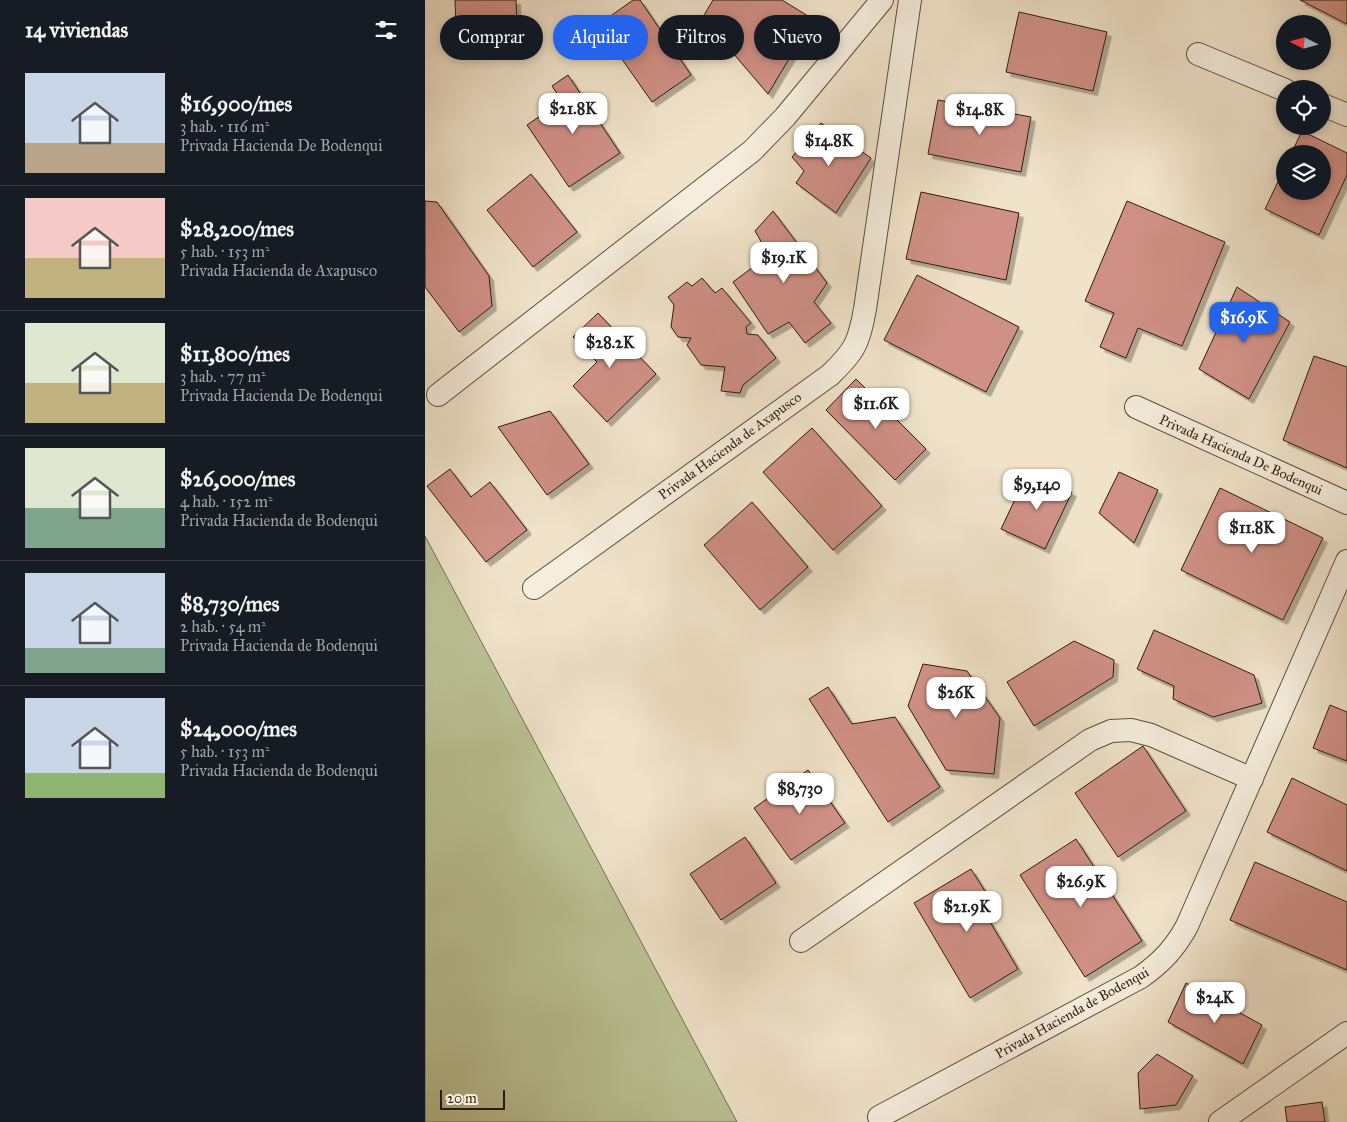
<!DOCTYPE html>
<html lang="es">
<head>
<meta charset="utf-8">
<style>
	:root { --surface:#171b24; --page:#20242c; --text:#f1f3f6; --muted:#9ea1a6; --line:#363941; --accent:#2563eb }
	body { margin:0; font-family:"IM FELL Great Primer",serif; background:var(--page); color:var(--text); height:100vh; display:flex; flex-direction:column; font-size:19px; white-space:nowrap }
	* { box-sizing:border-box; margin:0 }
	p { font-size:16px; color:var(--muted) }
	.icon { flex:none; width:28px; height:28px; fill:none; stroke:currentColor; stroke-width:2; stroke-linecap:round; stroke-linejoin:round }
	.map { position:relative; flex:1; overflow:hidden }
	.sheet { display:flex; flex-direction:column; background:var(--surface); width:425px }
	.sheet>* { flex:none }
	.guide { position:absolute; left:15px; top:15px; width:475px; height:45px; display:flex; gap:10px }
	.needle { width:32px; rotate:276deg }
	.tools { position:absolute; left:851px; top:15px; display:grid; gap:10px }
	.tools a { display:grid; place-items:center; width:55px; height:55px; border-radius:50%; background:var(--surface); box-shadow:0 2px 8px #0003; font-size:25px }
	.scale { position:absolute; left:15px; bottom:12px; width:65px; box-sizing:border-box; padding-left:5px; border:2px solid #2e1c08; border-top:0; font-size:14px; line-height:18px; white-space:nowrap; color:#2e1c08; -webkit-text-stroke:4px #f5eddd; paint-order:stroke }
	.price { position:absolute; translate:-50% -42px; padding:0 11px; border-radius:10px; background:#fff; color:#222; font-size:16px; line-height:32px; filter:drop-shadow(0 1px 2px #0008) }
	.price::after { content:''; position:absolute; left:50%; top:30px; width:15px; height:11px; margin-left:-8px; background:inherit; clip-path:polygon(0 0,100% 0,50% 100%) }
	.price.current { background:var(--accent); color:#fff }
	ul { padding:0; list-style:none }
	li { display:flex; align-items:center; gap:15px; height:125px; padding:0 25px }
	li+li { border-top:1px solid var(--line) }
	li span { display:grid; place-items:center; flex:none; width:140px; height:100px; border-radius:0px; color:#555 }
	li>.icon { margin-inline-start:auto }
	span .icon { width:60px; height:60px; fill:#fffc; stroke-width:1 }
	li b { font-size:21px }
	h2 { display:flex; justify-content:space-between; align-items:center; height:60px; padding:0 25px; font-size:21px }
	.pill { padding:0 18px; border-radius:22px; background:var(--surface); box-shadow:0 2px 8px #0003; font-size:18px; line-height:45px }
	.pill.current { background:var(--accent); color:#fff }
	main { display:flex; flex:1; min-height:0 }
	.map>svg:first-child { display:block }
</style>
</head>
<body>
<main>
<section class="sheet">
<h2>14 viviendas<svg class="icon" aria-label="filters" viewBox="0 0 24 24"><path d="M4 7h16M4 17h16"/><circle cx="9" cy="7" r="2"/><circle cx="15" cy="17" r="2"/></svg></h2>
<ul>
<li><span style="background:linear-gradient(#c9d6e8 70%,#b9a48a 0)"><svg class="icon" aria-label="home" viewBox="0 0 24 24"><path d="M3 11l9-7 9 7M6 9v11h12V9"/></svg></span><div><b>$16,900/mes</b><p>3 hab. · 116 m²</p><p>Privada Hacienda De Bodenqui</p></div></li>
<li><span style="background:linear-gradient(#f6c9c9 60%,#c2b280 0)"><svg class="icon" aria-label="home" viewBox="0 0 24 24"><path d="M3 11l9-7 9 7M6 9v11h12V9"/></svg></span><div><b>$28,200/mes</b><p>5 hab. · 153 m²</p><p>Privada Hacienda de Axapusco</p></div></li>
<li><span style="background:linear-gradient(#dfe7d0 60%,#c2b280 0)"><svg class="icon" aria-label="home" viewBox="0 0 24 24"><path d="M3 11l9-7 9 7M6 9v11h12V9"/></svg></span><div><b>$11,800/mes</b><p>3 hab. · 77 m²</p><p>Privada Hacienda De Bodenqui</p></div></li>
<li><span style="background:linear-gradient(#dfe7d0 60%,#7fa58c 0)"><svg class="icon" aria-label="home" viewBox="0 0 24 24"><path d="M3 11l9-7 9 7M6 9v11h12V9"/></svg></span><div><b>$26,000/mes</b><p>4 hab. · 152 m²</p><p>Privada Hacienda de Bodenqui</p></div></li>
<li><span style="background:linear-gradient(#c9d6e8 75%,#7fa58c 0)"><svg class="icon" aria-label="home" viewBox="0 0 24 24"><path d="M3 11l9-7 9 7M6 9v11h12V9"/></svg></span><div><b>$8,730/mes</b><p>2 hab. · 54 m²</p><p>Privada Hacienda de Bodenqui</p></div></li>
<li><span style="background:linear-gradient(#c9d6e8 75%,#8fb573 0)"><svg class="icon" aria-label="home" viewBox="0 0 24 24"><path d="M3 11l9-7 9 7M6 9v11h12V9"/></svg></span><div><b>$24,000/mes</b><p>5 hab. · 153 m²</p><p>Privada Hacienda de Bodenqui</p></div></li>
</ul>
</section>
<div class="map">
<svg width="922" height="1122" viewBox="0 0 922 1122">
	<defs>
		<filter id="shadow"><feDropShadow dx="4.5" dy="4.5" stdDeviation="0" flood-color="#0004"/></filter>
	</defs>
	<rect width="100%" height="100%" fill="#f0e3ca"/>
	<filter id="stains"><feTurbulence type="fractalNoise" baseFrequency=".004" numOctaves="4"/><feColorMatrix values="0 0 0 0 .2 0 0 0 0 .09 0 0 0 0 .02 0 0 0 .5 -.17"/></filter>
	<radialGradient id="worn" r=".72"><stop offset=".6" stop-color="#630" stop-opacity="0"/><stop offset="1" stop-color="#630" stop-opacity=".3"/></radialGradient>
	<path fill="#bbc396" stroke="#74704f" d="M0 536 312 1122H0Z"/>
	<path fill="#d09086" stroke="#2e1c08" filter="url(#shadow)" d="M30 0H91L92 23 31 27Z
		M208 0H215L266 75 227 102 173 25Z
		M288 0H357L388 19 343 94 289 31 275 22Z
		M875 0H922V24Z
		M594 12 682 32 668 91 581 72Z
		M143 75 195 153 144 187 102 125 137 101 127 86Z
		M513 100 606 117 596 172 503 154Z
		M396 123 446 158 411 213 371 183 379 171 367 157Z
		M877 131 922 153V175L894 235 840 209 860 167V191H898V154H866Z
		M106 174 152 232 108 267 62 210Z
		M496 192 594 213 581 280 481 259Z
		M0 201 12 202 64 276 67 306 34 332 0 287Z
		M702 201 800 242 757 346 713 328 701 358 675 347 689 313 660 301Z
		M348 211 402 283 389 302 406 323 380 343 364 322 343 334 308 282 344 255 330 231Z
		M492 275 594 327 561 392 459 340Z
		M277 278 290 293 297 288 326 323 321 327 322 334 333 335 351 358 318 385 315 393 296 391 300 367 276 365 262 345 266 338 253 337 246 327 249 305 243 297 262 282 267 286Z
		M812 287 865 322 824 399 774 369Z
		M173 313 231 374 182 422 148 386 172 362 148 337Z
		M889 356 922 367V468L858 440Z
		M431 379 501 449 470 480 401 410Z
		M125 411 164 464 122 495 73 427Z
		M387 428 457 506 408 550 338 472Z
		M25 469 46 497 65 482 102 530 61 562 2 486Z
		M603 472 647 492 620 549 576 529Z
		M694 472 733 490 709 543 674 513Z
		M795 488 898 538 858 620 756 570Z
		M327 502 383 567 335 610 279 545Z
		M729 630 829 675 837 703 788 717 748 699 749 686 712 669Z
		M649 641 689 660 688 677 609 726 582 682Z
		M498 664 542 671 575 718 569 774 521 770 483 706Z
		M403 687 427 724 470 717 515 787 463 822 384 699Z
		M905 705 922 712V761L888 748Z
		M718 746 761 811 693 857 650 793Z
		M383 770 420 823 366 860 329 808Z
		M867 778 922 805V871L842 832Z
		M320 837 351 883 296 920 265 874Z
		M651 839 717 941 660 977 595 875Z
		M830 862 922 902V970L805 920Z
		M546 869 565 899 555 905 593 969 545 998 489 903Z
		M761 983 837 1025 818 1064 743 1022Z
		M732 1054 768 1076 751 1105 715 1109 713 1073Z
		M897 1102 900 1122H862L860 1107Z"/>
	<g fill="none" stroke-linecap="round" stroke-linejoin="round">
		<g stroke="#5e4e38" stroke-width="24">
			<path id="minor" d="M773 54 860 90
				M898 105 922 115
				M13 395 327 151 360 117 457 0
				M711 407 922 503
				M109 588 405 375C430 351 434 343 440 309L485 0
				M376 941 665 740 686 731 706 730 726 735 827 779
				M454 1117 716 977C737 962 750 948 762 926L922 561
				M795 1122 922 1033"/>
		</g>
		<use href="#minor" stroke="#f5eddd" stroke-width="22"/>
	</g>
	<g text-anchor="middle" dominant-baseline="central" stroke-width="4.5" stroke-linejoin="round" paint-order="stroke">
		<g font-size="14" fill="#2e1c08" stroke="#f5eddd">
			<text transform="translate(305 446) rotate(-36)">Privada Hacienda de Axapusco</text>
			<text transform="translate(816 455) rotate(24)">Privada Hacienda De Bodenqui</text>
			<text transform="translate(647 1013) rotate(-29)">Privada Hacienda de Bodenqui</text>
		</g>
	</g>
	<rect width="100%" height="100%" filter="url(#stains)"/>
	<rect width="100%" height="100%" fill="url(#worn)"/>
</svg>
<div class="tools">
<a><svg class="needle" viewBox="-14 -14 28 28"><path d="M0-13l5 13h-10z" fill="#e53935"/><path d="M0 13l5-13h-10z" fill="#9ea1a6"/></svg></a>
<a><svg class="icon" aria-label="locate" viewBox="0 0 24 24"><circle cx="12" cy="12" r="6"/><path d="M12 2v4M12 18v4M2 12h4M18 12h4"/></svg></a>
<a><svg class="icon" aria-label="layers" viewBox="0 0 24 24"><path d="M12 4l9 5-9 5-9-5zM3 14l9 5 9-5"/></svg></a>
</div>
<div class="scale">20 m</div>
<b class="price" style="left:148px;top:135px">$21.8K</b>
<b class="price" style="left:555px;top:136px">$14.8K</b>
<b class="price" style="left:404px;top:167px">$14.8K</b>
<b class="price" style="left:359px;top:284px">$19.1K</b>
<b class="price current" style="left:819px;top:344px">$16.9K</b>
<b class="price" style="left:185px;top:369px">$28.2K</b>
<b class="price" style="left:451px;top:430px">$11.6K</b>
<b class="price" style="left:612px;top:511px">$9,140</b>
<b class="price" style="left:827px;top:554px">$11.8K</b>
<b class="price" style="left:531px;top:719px">$26K</b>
<b class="price" style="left:375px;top:815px">$8,730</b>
<b class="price" style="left:656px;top:908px">$26.9K</b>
<b class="price" style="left:542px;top:933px">$21.9K</b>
<b class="price" style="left:790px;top:1024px">$24K</b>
<div class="guide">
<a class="pill">Comprar</a>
<a class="pill current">Alquilar</a>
<a class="pill">Filtros</a>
<a class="pill">Nuevo</a>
</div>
</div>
</main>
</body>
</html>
